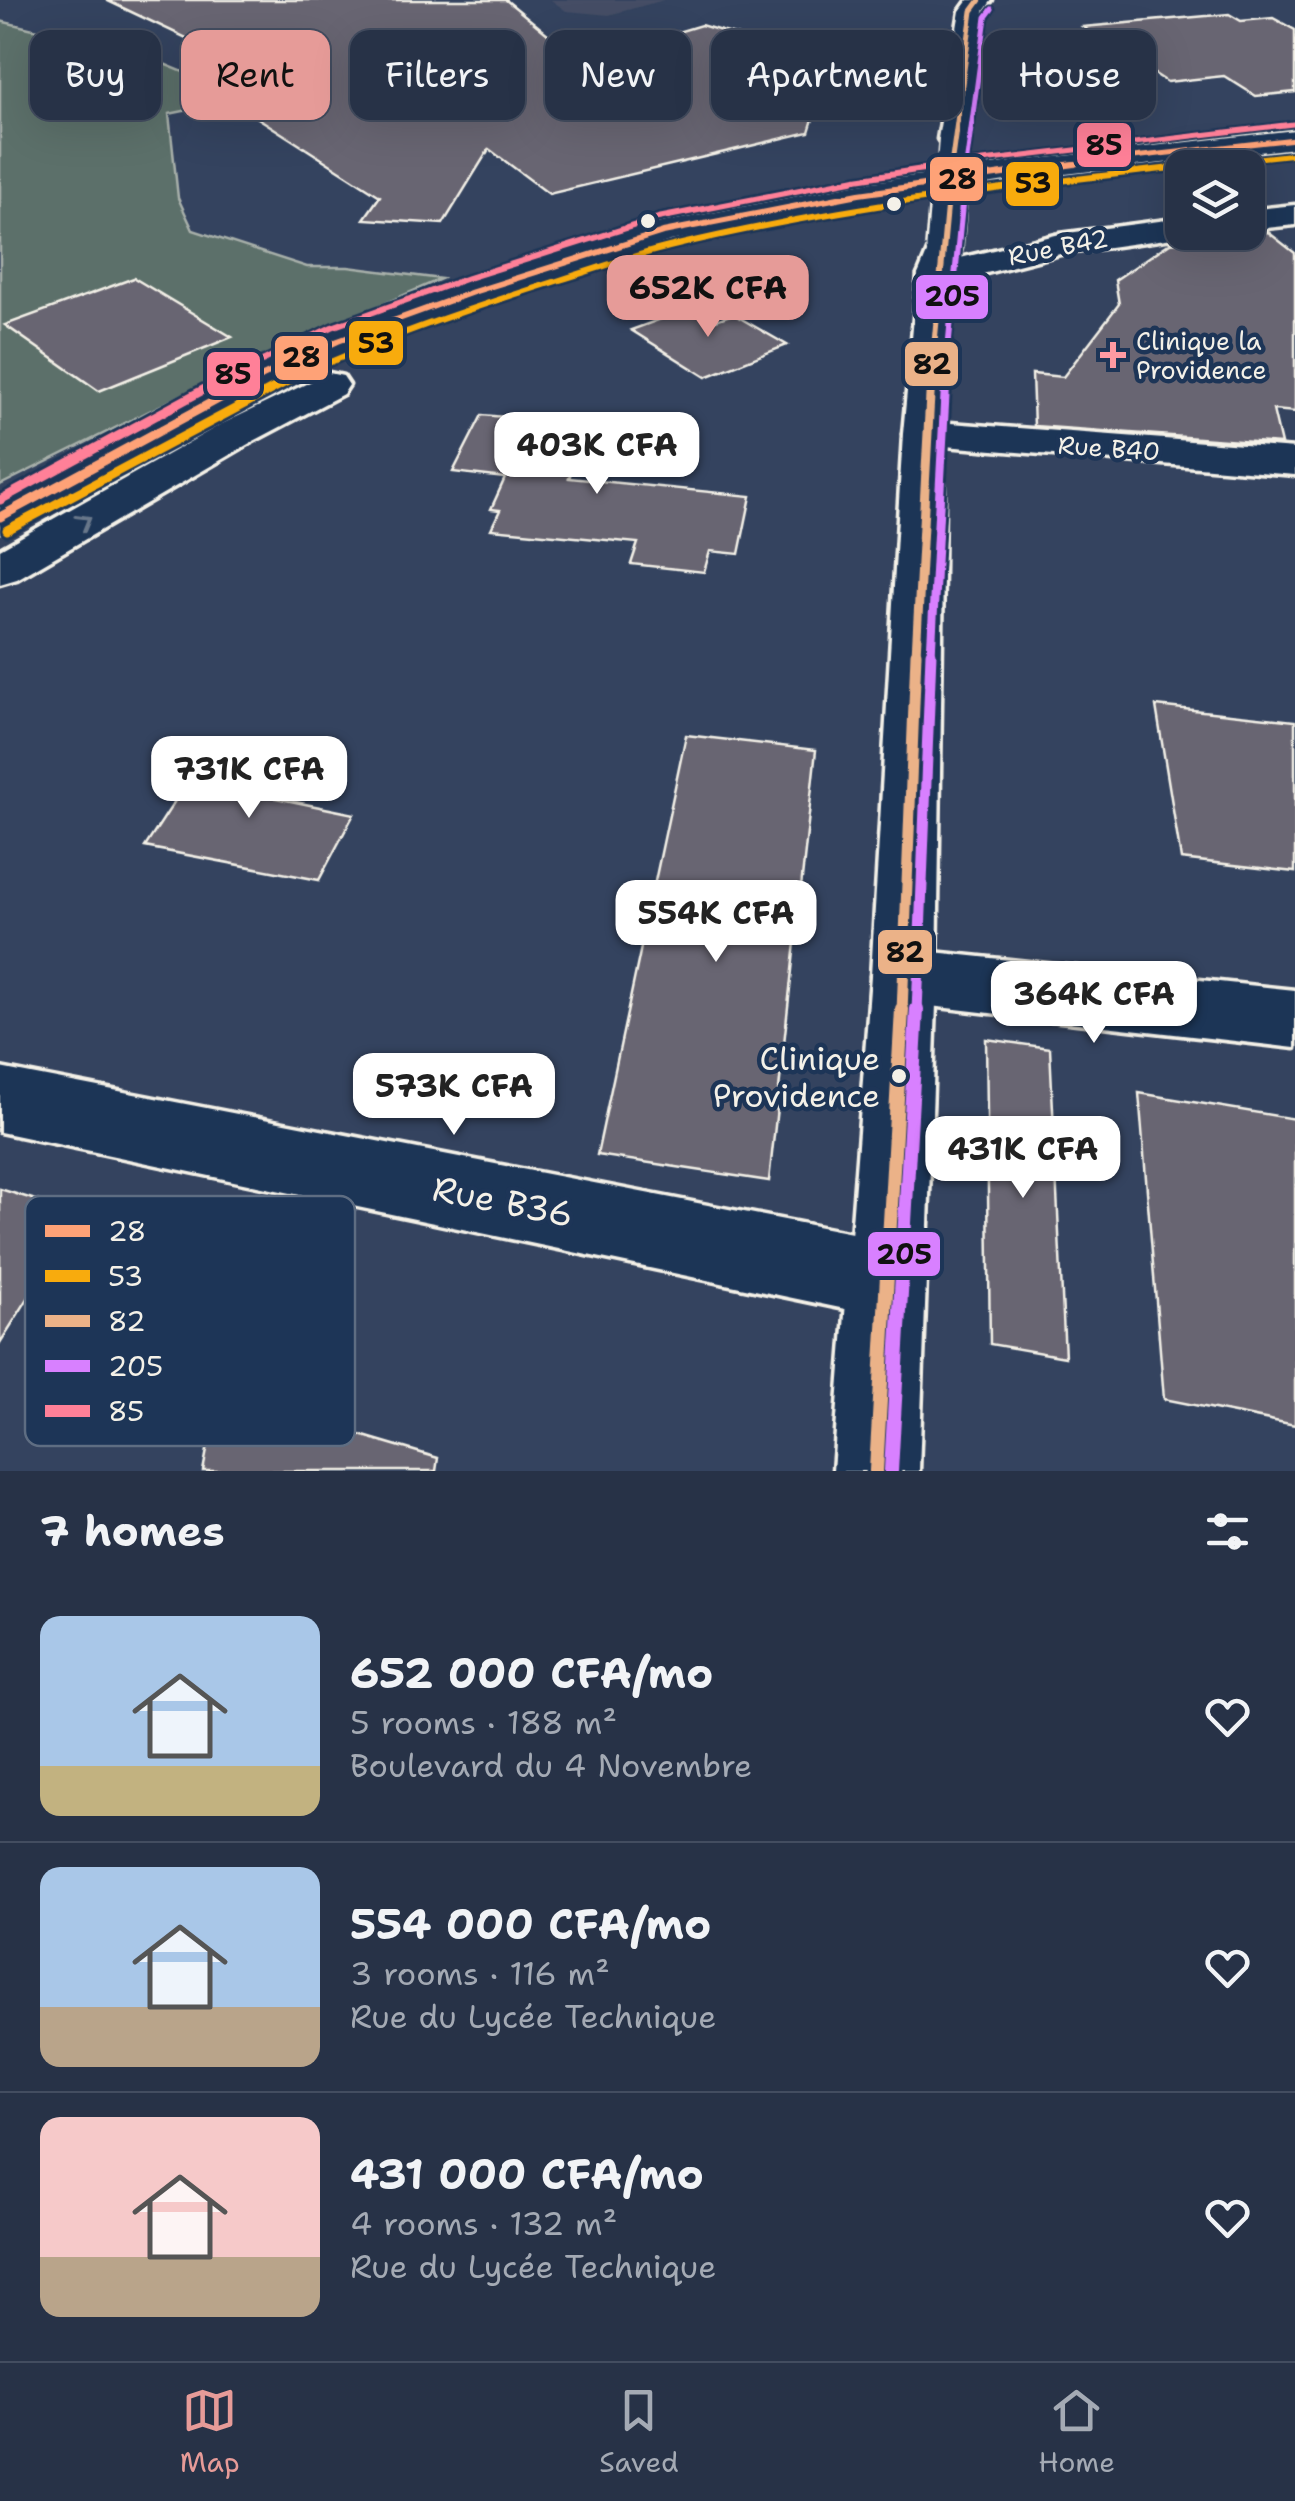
<!DOCTYPE html>
<html lang="en">
<head>
<meta charset="utf-8">
<style>
	:root { --surface:#273247; --page:#2f3a4e; --text:#f1f3f6; --muted:#a4aab4; --line:#434d60; --accent:#e69b98 }
	body { margin:0; font-family:"Shantell Sans",sans-serif; background:var(--page); color:var(--text); height:100vh; display:flex; flex-direction:column; font-size:38px; white-space:nowrap }
	* { box-sizing:border-box; margin:0 }
	p { font-size:32px; color:var(--muted) }
	.icon { flex:none; width:55px; height:55px; fill:none; stroke:currentColor; stroke-width:2; stroke-linecap:round; stroke-linejoin:round }
	.map { position:relative; height:1471px; overflow:hidden }
	.sheet { display:flex; flex-direction:column; background:var(--surface); flex:1 }
	.sheet>* { flex:none }
	.hud { position:absolute; left:30px; top:30px; width:1235px; height:90px; display:flex; gap:20px }
	.tools { position:absolute; left:1165px; top:150px; display:grid; gap:20px }
	.tools a { display:grid; place-items:center; width:100px; height:100px; border-radius:20px; background:var(--surface); box-shadow:0 10px 40px #0002,0 0 0 2px var(--line); font-size:50px }
	.price { position:absolute; translate:-50% -85px; padding:0 22px; border-radius:20px; background:#fff; color:#222; font-size:32px; line-height:65px; filter:drop-shadow(0 2px 5px #0008) }
	.price::after { content:''; position:absolute; left:50%; top:60px; width:30px; height:22px; margin-left:-15px; background:inherit; clip-path:polygon(0 0,100% 0,50% 100%) }
	.price.on { background:var(--accent); color:#111 }
	ul { padding:0; list-style:none }
	li { display:flex; align-items:center; gap:30px; height:250px; padding:0 40px }
	li+li { border-top:2px solid var(--line) }
	li span { display:grid; place-items:center; flex:none; width:280px; height:200px; border-radius:20px; color:#555 }
	li>.icon { margin-inline-start:auto }
	span .icon { width:120px; height:120px; fill:#fffc; stroke-width:1 }
	li b { font-size:42px }
	h2 { display:flex; justify-content:space-between; align-items:center; height:120px; padding:0 40px; font-size:42px }
	.pill { padding:0 35px; border-radius:20px; background:var(--surface); box-shadow:0 10px 40px #0002,0 0 0 2px var(--line); font-size:35px; line-height:90px }
	.pill.on { background:var(--accent); color:#111 }
	.menu { display:flex; justify-content:space-around; align-items:center; height:140px; border-top:2px solid var(--line); background:var(--surface); font-size:28px; color:var(--muted) }
	.menu a { display:grid; justify-items:center; gap:5px }
	.menu .on { color:var(--accent) }
	.map>svg:first-child { display:block }
</style>
</head>
<body>
<div class="map">
<svg width="1295" height="1471" viewBox="0 0 1295 1471">
	<rect width="100%" height="100%" fill="#34435f"/>
	<filter id="ink" filterUnits="userSpaceOnUse"><feTurbulence type="fractalNoise" baseFrequency=".01" numOctaves="2"/><feDisplacementMap in="SourceGraphic" scale="20" xChannelSelector="R" yChannelSelector="G"/><feConvolveMatrix kernelMatrix="1 2 1 2 8 2 1 2 1" color-interpolation-filters="sRGB"/></filter>
	<g filter="url(#ink)">
		<path fill="#444d65" d="M551 0H664L609 15 566 11Z"/>
		<path fill="#5c6f6b" stroke="#a8b0aa" stroke-width="2.5" d="M0 21 142 55 247 98 169 114 178 198 193 230 307 267H348L441 279 238 367 0 485Z"/>
		<path fill="#686572" stroke="#f4f1e8" stroke-width="2.5" d="M106 0H506L581 61 701 25 830 63 809 132 549 194 489 149 443 224 364 219 380 196 258 118 322 102Z
			M1229 14 1241 21 1273 18 1295 30V92L1256 96 1224 76 1167 82 1083 27Z
			M1268 232 1295 253V412L1273 410 1281 444 1034 426 1032 374 1063 377 1119 304 1115 280 1170 243Z
			M134 278 232 337 99 391 5 325Z
			M694 307 716 320 733 314 787 345 706 377 631 330Z
			M482 415 590 425 569 478 751 496 739 554 710 551 704 572 631 564 638 543 491 529 500 510 491 509 505 478 453 472Z
			M1156 706 1295 721V872L1181 859Z
			M686 735 816 750 769 1181 597 1155Z
			M206 753 287 769 276 798 354 814 319 880 145 847Z
			M986 1039 1050 1048 1065 1357 990 1344Z
			M1139 1093 1295 1119V1425L1164 1399Z
			M0 1189 81 1214 0 1343Z
			M218 1393 438 1458 436 1471H203Z"/>
		<g fill="none" stroke-linecap="round" stroke-linejoin="round">
			<g stroke="#f4f1e8" stroke-width="7">
				<path id="street" d="M1295 205V225L1248 230V210Z
					M1182 218V232H1196L1194 235 1060 254 936 286 923 283 918 275 923 267 1060 234Z
					M924 421 1295 449V475L909 443 903 434 909 425Z
					M904 949 1295 990V1048L904 1003 881 995 871 976 881 957Z
					M0 1068 888 1240 916 1251 927 1279 916 1307 888 1318 0 1132Z"/>
			</g>
			<g stroke="#f4f1e8" stroke-width="7">
				<path id="secondary" d="M968 0H992L984 11 968 139 964 145H942L938 139 960 11Z
					M944 238 956 241 961 248 954 275 945 434 937 976 919 1471H833L871 976 903 434 918 275 932 241Z"/>
			</g>
			<g stroke="#f4f1e8" stroke-width="7">
				<path id="primary" d="M1295 130V148L1012 180 859 204 670 241 486 300 352 349 269 387 16 527 0 531V499L241 371 324 333 460 284 651 225 859 184 1012 162Z
					M329 373 343 376 349 385 343 394 250 443 17 579 0 584V549L220 425Z"/>
			</g>
			<use href="#street" fill="#1d3557" fill-rule="evenodd"/>
			<use href="#secondary" fill="#1d3557" fill-rule="evenodd"/>
			<use href="#primary" fill="#1d3557" fill-rule="evenodd"/>
			<g stroke="#f4f1e8" stroke-width="31" stroke-linecap="butt">
				<path id="secondary-bridge-far1" d="M951 166 953 139"/>
			</g>
			<g stroke="#f4f1e8" stroke-width="40" stroke-linecap="butt">
				<path id="secondary-bridge" d="M944 248 951 164"/>
			</g>
			<use href="#secondary-bridge-far1" stroke="#1d3557" stroke-width="28"/>
			<use href="#secondary-bridge" stroke="#1d3557" stroke-width="35"/>
			<g stroke="#1d3557" stroke-width="9">
				<path id="bus-1-far2" d="M1053 166 1295 139"/>
			</g>
			<g stroke="#1d3557" stroke-width="11">
				<path id="bus-1-far1" d="M254 380 338 341 473 292 663 232 859 194 1075 164"/>
			</g>
			<g stroke="#1d3557" stroke-width="15">
				<path id="bus-1" d="M0 517 259 377"/>
			</g>
			<g stroke="#1d3557" stroke-width="9">
				<path id="bus-2-far2" d="M1187 166 1295 154"/>
			</g>
			<g stroke="#1d3557" stroke-width="11">
				<path id="bus-2-far1" d="M289 380C377 340 468 309 560 280 596 269 632 256 669 247 846 204 1028 184 1208 164"/>
			</g>
			<g stroke="#1d3557" stroke-width="15">
				<path id="bus-2" d="M7 530 295 377"/>
			</g>
			<g stroke="#1d3557" stroke-width="9">
				<path id="bus-3-far4" d="M951 166 972 11 980 0"/>
			</g>
			<g stroke="#1d3557" stroke-width="11">
				<path id="bus-3-far3" d="M931 380 951 164"/>
			</g>
			<g stroke="#1d3557" stroke-width="15">
				<path id="bus-3-far2" d="M916 655 931 377"/>
			</g>
			<g stroke="#1d3557" stroke-width="19">
				<path id="bus-3-far1" d="M902 1012 916 653"/>
			</g>
			<g stroke="#1d3557" stroke-width="21">
				<path id="bus-3" d="M876 1471 902 1009"/>
			</g>
			<g stroke="#1d3557" stroke-width="9">
				<path id="bus-4-far4" d="M966 166 986 17 992 9"/>
			</g>
			<g stroke="#1d3557" stroke-width="11">
				<path id="bus-4-far3" d="M945 380 966 164"/>
			</g>
			<g stroke="#1d3557" stroke-width="15">
				<path id="bus-4-far2" d="M931 655 946 377"/>
			</g>
			<g stroke="#1d3557" stroke-width="19">
				<path id="bus-4-far1" d="M917 1012 931 653"/>
			</g>
			<g stroke="#1d3557" stroke-width="21">
				<path id="bus-4" d="M891 1471 917 1009"/>
			</g>
			<g stroke="#1d3557" stroke-width="9">
				<path id="bus-5-far2" d="M941 166 1293 124"/>
			</g>
			<g stroke="#1d3557" stroke-width="11">
				<path id="bus-5-far1" d="M223 380 332 327 468 278 658 218 856 179 957 164"/>
			</g>
			<g stroke="#1d3557" stroke-width="15">
				<path id="bus-5" d="M0 500 227 377"/>
			</g>
			<use href="#bus-1-far2" stroke="#fea277" stroke-width="5"/>
			<use href="#bus-1-far1" stroke="#fea277" stroke-width="6"/>
			<use href="#bus-1" stroke="#fea277" stroke-width="9"/>
			<use href="#bus-2-far2" stroke="#f8ab0d" stroke-width="5"/>
			<use href="#bus-2-far1" stroke="#f8ab0d" stroke-width="6"/>
			<use href="#bus-2" stroke="#f8ab0d" stroke-width="9"/>
			<use href="#bus-3-far4" stroke="#ebb288" stroke-width="5"/>
			<use href="#bus-3-far3" stroke="#ebb288" stroke-width="6"/>
			<use href="#bus-3-far2" stroke="#ebb288" stroke-width="9"/>
			<use href="#bus-3-far1" stroke="#ebb288" stroke-width="11"/>
			<use href="#bus-3" stroke="#ebb288" stroke-width="14"/>
			<use href="#bus-4-far4" stroke="#d880ff" stroke-width="5"/>
			<use href="#bus-4-far3" stroke="#d880ff" stroke-width="6"/>
			<use href="#bus-4-far2" stroke="#d880ff" stroke-width="9"/>
			<use href="#bus-4-far1" stroke="#d880ff" stroke-width="11"/>
			<use href="#bus-4" stroke="#d880ff" stroke-width="14"/>
			<use href="#bus-5-far2" stroke="#ff8098" stroke-width="5"/>
			<use href="#bus-5-far1" stroke="#ff8098" stroke-width="6"/>
			<use href="#bus-5" stroke="#ff8098" stroke-width="9"/>
		</g>
		<defs><path id="oneway-chevron" d="M-2-3.5L2.5 0L-2 3.5" fill="none" stroke-width="1.6" stroke-linecap="round" stroke-linejoin="round" transform="scale(2.5)"/></defs>
		<use stroke="#68778a" href="#oneway-chevron" transform="translate(84 521) rotate(-30)"/>
	</g>
	<g fill="#f4f1e8" stroke="#1d3557" stroke-width="4">
		<circle cx="894" cy="204" r="9"/>
		<circle cx="648" cy="221" r="9"/>
		<circle cx="899" cy="1076" r="9"/>
	</g>
	<path fill="#ff9aa2" stroke="#1d3557" stroke-width="4" d="M1108 340h10v10h10v10h-10v10h-10v-10h-10v-10h10z"/>
	<g text-anchor="middle" dominant-baseline="central" stroke-width="9" stroke-linejoin="round" paint-order="stroke">
		<g font-size="25" fill="#f4f1e8" stroke="#1d3557">
			<text transform="translate(1058 247) rotate(-11)">Rue B42</text>
			<text transform="translate(1109 448) rotate(4)">Rue B40</text>
		</g>
		<g font-size="25" fill="#f4f1e8" stroke="#1d3557" text-anchor="start">
			<text x="1136" y="341">Clinique la<tspan x="1136" dy="29">Providence</tspan></text>
		</g>
		<g font-size="32" fill="#f4f1e8" stroke="#1d3557" text-anchor="end">
			<text x="880" y="1058">Clinique<tspan x="880" dy="37">Providence</tspan></text>
		</g>
		<g font-size="35" fill="#f4f1e8" stroke="#1d3557">
			<text transform="translate(503 1201) rotate(11)">Rue B36</text>
		</g>
	</g>
	<rect x="25" y="1196" width="330" height="250" rx="15" fill="#1d3557" stroke="#5e6d82" stroke-width="2.5"/>
	<rect x="45" y="1225" width="45" height="12" fill="#fea277"/>
	<rect x="45" y="1270" width="45" height="12" fill="#f8ab0d"/>
	<rect x="45" y="1315" width="45" height="12" fill="#ebb288"/>
	<rect x="45" y="1360" width="45" height="12" fill="#d880ff"/>
	<rect x="45" y="1405" width="45" height="12" fill="#ff8098"/>
	<g font-size="28" fill="#f4f1e8">
		<text x="108" y="1241">28</text>
		<text x="108" y="1286">53</text>
		<text x="108" y="1331">82</text>
		<text x="108" y="1376">205</text>
		<text x="108" y="1421">85</text>
	</g>
	<g stroke="#1d3557" stroke-width="4">
		<rect x="1075" y="121" width="58" height="48" rx="10" fill="#ff8098"/>
		<rect x="928" y="155" width="57" height="48" rx="10" fill="#fea277"/>
		<rect x="1004" y="160" width="57" height="48" rx="10" fill="#f8ab0d"/>
		<rect x="914" y="273" width="76" height="48" rx="10" fill="#d880ff"/>
		<rect x="347" y="319" width="58" height="48" rx="10" fill="#f8ab0d"/>
		<rect x="273" y="334" width="57" height="48" rx="10" fill="#fea277"/>
		<rect x="903" y="340" width="57" height="48" rx="10" fill="#ebb288"/>
		<rect x="205" y="350" width="57" height="48" rx="10" fill="#ff8098"/>
		<rect x="876" y="928" width="58" height="48" rx="10" fill="#ebb288"/>
		<rect x="866" y="1230" width="76" height="48" rx="10" fill="#d880ff"/>
	</g>
	<g font-size="28" text-anchor="middle" font-weight="bold" fill="#111">
		<text x="1104" y="155">85</text>
		<text x="957" y="189">28</text>
		<text x="1033" y="193">53</text>
		<text x="952" y="306">205</text>
		<text x="376" y="353">53</text>
		<text x="301" y="367">28</text>
		<text x="932" y="374">82</text>
		<text x="233" y="384">85</text>
		<text x="905" y="962">82</text>
		<text x="904" y="1264">205</text>
	</g>
</svg>
<div class="tools">
<a><svg class="icon" aria-label="layers" viewBox="0 0 24 24"><path d="M12 4l9 5-9 5-9-5zM3 14l9 5 9-5"/></svg></a>
</div>
<b class="price on" style="left:708px;top:340px">652K CFA</b>
<b class="price" style="left:597px;top:497px">403K CFA</b>
<b class="price" style="left:249px;top:821px">731K CFA</b>
<b class="price" style="left:716px;top:965px">554K CFA</b>
<b class="price" style="left:1094px;top:1046px">364K CFA</b>
<b class="price" style="left:454px;top:1138px">573K CFA</b>
<b class="price" style="left:1023px;top:1201px">431K CFA</b>
<div class="hud">
<a class="pill">Buy</a>
<a class="pill on">Rent</a>
<a class="pill">Filters</a>
<a class="pill">New</a>
<a class="pill">Apartment</a>
<a class="pill">House</a>
</div>
</div>
<section class="sheet">
<h2>7 homes<svg class="icon" aria-label="filters" viewBox="0 0 24 24"><path d="M4 7h16M4 17h16"/><circle cx="9" cy="7" r="2"/><circle cx="15" cy="17" r="2"/></svg></h2>
<ul>
<li><span style="background:linear-gradient(#a9c7e8 75%,#c2b280 0)"><svg class="icon" aria-label="home" viewBox="0 0 24 24"><path d="M3 11l9-7 9 7M6 9v11h12V9"/></svg></span><div><b>652 000 CFA/mo</b><p>5 rooms · 188 m²</p><p>Boulevard du 4 Novembre</p></div><svg class="icon" aria-label="heart" viewBox="0 0 24 24"><path d="M12 20l-8-8c-3-5 5-10 8-4 3-6 11-1 8 4z"/></svg></li>
<li><span style="background:linear-gradient(#a9c7e8 70%,#b9a48a 0)"><svg class="icon" aria-label="home" viewBox="0 0 24 24"><path d="M3 11l9-7 9 7M6 9v11h12V9"/></svg></span><div><b>554 000 CFA/mo</b><p>3 rooms · 116 m²</p><p>Rue du Lycée Technique</p></div><svg class="icon" aria-label="heart" viewBox="0 0 24 24"><path d="M12 20l-8-8c-3-5 5-10 8-4 3-6 11-1 8 4z"/></svg></li>
<li><span style="background:linear-gradient(#f6c9c9 70%,#b9a48a 0)"><svg class="icon" aria-label="home" viewBox="0 0 24 24"><path d="M3 11l9-7 9 7M6 9v11h12V9"/></svg></span><div><b>431 000 CFA/mo</b><p>4 rooms · 132 m²</p><p>Rue du Lycée Technique</p></div><svg class="icon" aria-label="heart" viewBox="0 0 24 24"><path d="M12 20l-8-8c-3-5 5-10 8-4 3-6 11-1 8 4z"/></svg></li>
</ul>
</section>
<nav class="menu">
<a class="on"><svg class="icon" aria-label="map" viewBox="0 0 24 24"><path d="M3 6l6-2 6 2 6-2v14l-6 2-6-2-6 2zM9 4v14M15 6v14"/></svg>Map</a>
<a><svg class="icon" aria-label="saved" viewBox="0 0 24 24"><path d="M7 4h10v16l-5-4-5 4z"/></svg>Saved</a>
<a><svg class="icon" aria-label="home" viewBox="0 0 24 24"><path d="M3 11l9-7 9 7M6 9v11h12V9"/></svg>Home</a>
</nav>
</body>
</html>
